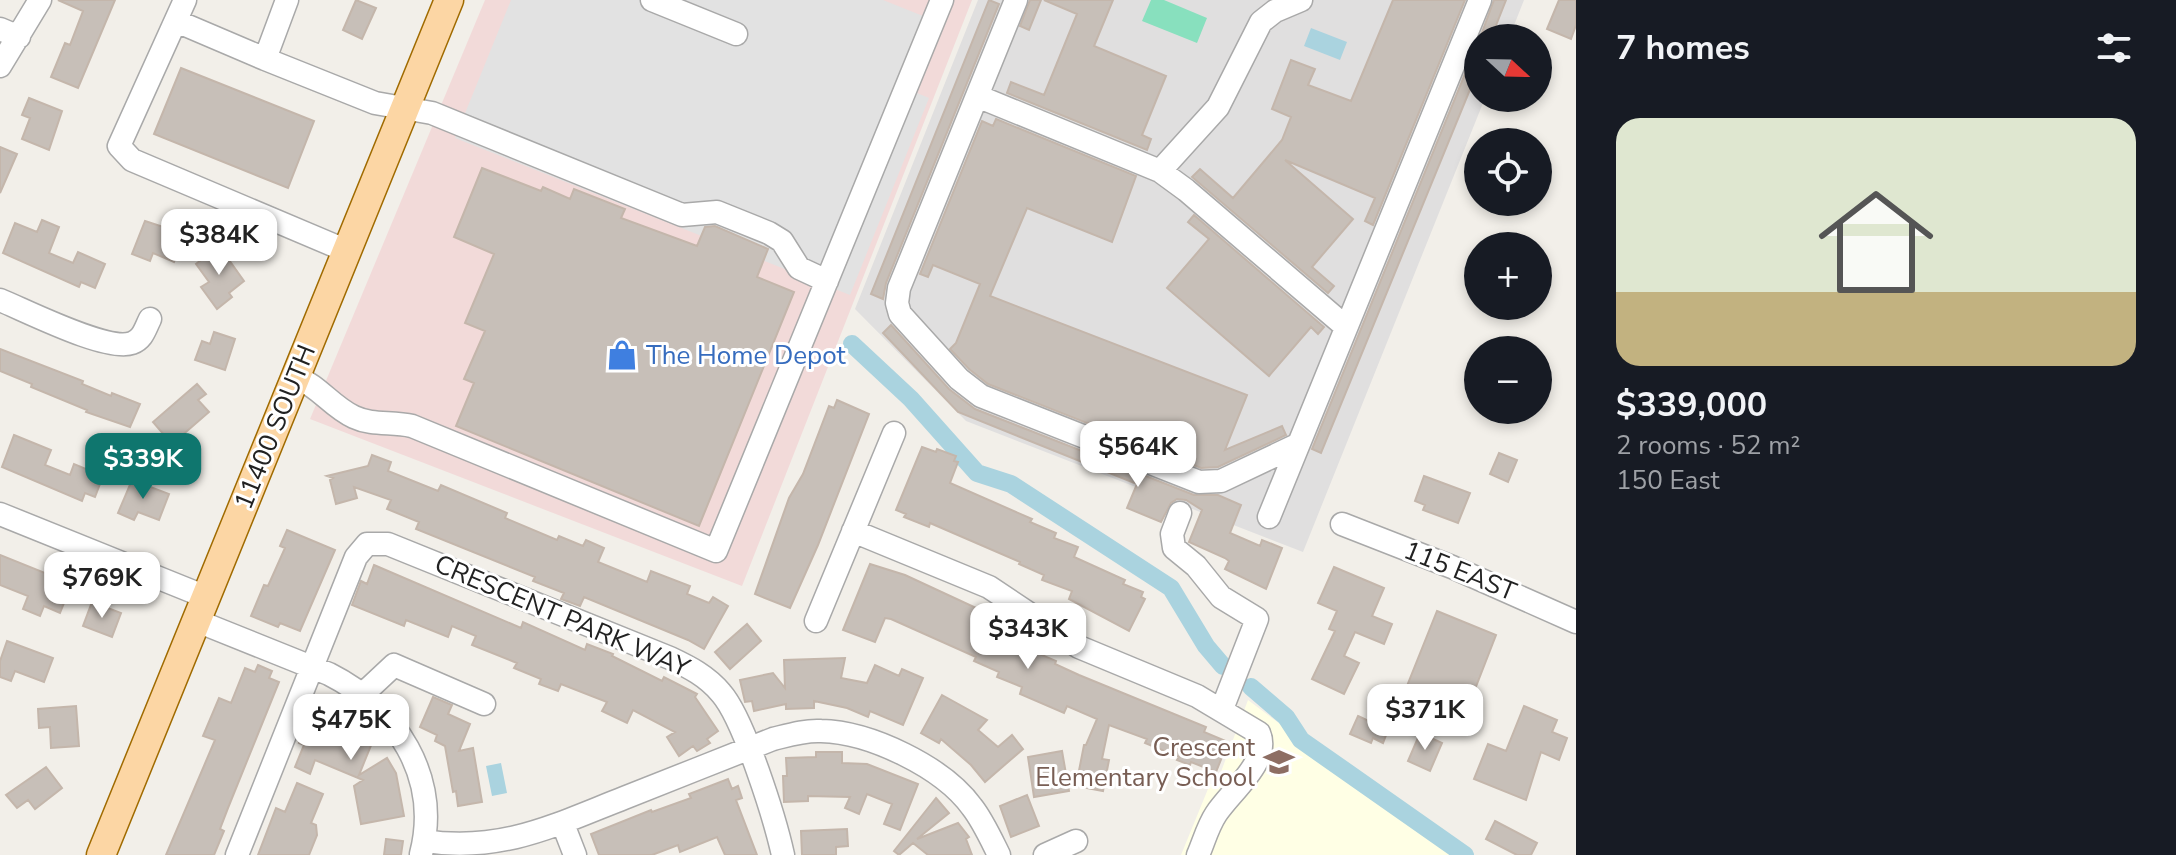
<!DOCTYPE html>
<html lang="en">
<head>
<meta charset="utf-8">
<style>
	:root { --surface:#171b24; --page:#242831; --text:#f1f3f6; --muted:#9ea1a6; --accent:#0f766e }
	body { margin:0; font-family:"Nunito Sans",sans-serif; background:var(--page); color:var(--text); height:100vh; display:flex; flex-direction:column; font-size:30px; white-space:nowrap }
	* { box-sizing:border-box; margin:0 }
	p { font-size:26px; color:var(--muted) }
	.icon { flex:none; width:44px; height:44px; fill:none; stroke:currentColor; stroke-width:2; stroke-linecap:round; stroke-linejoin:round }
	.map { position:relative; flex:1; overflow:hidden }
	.panel { display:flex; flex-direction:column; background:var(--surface); width:600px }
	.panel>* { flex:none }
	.needle { width:52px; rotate:112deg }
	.buttons { position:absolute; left:1464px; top:24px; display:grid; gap:16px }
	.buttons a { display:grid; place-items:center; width:88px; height:88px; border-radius:50%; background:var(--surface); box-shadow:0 4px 12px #0003; font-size:40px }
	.price { position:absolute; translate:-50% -68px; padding:0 18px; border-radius:16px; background:#fff; color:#222; font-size:26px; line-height:52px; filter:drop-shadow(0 2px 4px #0008) }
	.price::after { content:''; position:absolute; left:50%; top:48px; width:24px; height:18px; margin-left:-12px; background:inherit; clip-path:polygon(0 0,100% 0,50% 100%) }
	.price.active { background:var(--accent); color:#fff }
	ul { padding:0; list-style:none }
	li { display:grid; align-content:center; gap:16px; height:424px; padding:0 40px }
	li span { display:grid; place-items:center; height:248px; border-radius:24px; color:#555 }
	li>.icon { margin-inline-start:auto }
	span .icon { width:144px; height:144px; fill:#fffc; stroke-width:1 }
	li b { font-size:34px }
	h2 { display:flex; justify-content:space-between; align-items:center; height:96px; padding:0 40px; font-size:34px }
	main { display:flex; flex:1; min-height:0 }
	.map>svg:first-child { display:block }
</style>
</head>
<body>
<main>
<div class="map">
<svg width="1576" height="855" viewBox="0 0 1576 855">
	<rect width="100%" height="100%" fill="#f2efe9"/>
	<path fill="#e0dfdf" d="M978 0H1524L1509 38H1478V98H1485L1303 552 966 421 855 309Z"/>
	<path fill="#f2dad9" d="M485 0H972L742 586 310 419Z"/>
	<path fill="#ffffe5" d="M1248 700 1301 740 1465 855H1181L1210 784 1216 785Z"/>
	<path fill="#88e0be" d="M1151 0H1164L1207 18 1197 43 1142 21Z"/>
	<path fill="#e2e2e2" d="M511 0H883L928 18 900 86 929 98 850 295 455 138Z"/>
	<path fill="#aad3df" d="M1311 28 1347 42 1340 60 1304 46Z
		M501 763 507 793 492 796 486 766Z"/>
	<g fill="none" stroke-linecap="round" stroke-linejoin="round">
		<path stroke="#aad3df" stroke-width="18" d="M852 344 911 399 977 473 1011 484 1171 588 1206 646 1223 666
			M1251 687 1286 717 1301 740 1465 855"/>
	</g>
	<path fill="#c7bfb8" stroke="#c4b6ab" stroke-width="2" d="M58 0H115L78 88 51 77 65 43 70 45 83 11Z
		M356 0 376 8 362 39 343 30Z
		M989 0 999 4 886 283 883 299 871 294Z
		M1030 0H1041L1029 30 1020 26Z
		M1044 0H1113L1094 46 1166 76 1142 135 1151 139 1147 150 1007 93 1011 82 1044 95 1077 14Z
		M1393 0H1465L1373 225 1365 221 1375 198 1285 160 1353 219 1312 267 1334 286 1328 293 1192 177 1200 169 1233 198 1282 140 1291 117 1272 109 1291 60 1315 69 1308 85 1351 101Z
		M1494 0H1506L1491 38H1480Z
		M1559 0H1576V25L1571 39 1547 29Z
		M1478 42V70L1321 453 1312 449Z
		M181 68 314 121 288 188 154 134Z
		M29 98 62 111 49 150 22 139 30 118 22 115Z
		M996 119 1136 176 1112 242 1027 208 990 296 1247 395 1225 450 1282 426 1286 435 1218 467 1201 468 988 384 969 369 950 349 956 343 980 284 933 265 928 277 920 274 982 121 993 126Z
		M0 147 17 154 0 193Z
		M482 168 541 191 543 187 570 199 574 189 625 209 621 218 697 246 705 227 715 226 768 249 757 277 794 292 699 526 456 426 474 383 464 379 485 331 465 323 494 254 454 237Z
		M1194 215 1324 327 1318 334 1311 327 1269 376 1167 288 1209 239 1188 222Z
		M42 220 59 227 49 253 73 263 78 252 105 264 95 288 81 282 79 287 3 253 15 223 37 232Z
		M145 221 185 234 174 262 153 253 150 261 132 254Z
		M219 246 244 281 229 293 232 297 217 309 201 287 209 282 196 264Z
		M891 325 949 389 975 409 1194 495H1218L1241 505 1230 533 1260 546 1262 540 1282 548 1266 589 1225 569 1229 561 1225 558 1189 542 1202 510 1186 500 1177 499 1171 503 1161 522 1127 508 1137 484 958 412 883 333Z
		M214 332 235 339 225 370 195 360 202 341 210 344Z
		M0 349 83 381 82 384 111 396 112 393 140 404 130 427 86 412 87 410 31 387 32 384 0 371Z
		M197 384 206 394 198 400 209 412 172 444 153 422Z
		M837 400 869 414 818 545 790 608 755 594 789 498 803 474 829 406 834 408Z
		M14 435 51 450 45 465 70 475 74 464 103 476 95 497 85 493 82 501 2 467Z
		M922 447 936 452 937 449 956 456 954 461 958 462 950 483 1032 519 1030 522 1056 533 1054 538 1078 547 1074 557 1125 580 1123 584 1143 592 1141 597 1145 599 1129 631 1069 599 1072 591 1042 580 1044 575 1019 564 1020 562 930 523 929 527 904 517 906 514 896 510Z
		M1499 453 1517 460 1508 482 1490 474Z
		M372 455 391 462 388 471 438 491 441 485 507 513 505 518 557 540 559 536 583 546 586 540 604 548 598 562 647 582 651 571 690 586 687 594 709 603 713 597 728 606 704 649 688 640 584 597 580 606 561 599 564 593 533 581 535 577 416 529 419 522 387 509 391 500 354 487 357 498 336 504 330 480 333 478 327 476 368 466Z
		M1424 476 1470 493 1458 523 1423 510 1425 505 1415 501Z
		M132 480 169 494 159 520 138 512 134 520 118 513Z
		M287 530 335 550 300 631 280 623 278 627 251 616 264 585 268 586 285 548 280 546Z
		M0 555 60 579 59 583 70 588 60 613 44 606 40 616 23 609 28 596 0 585Z
		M870 564 905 575 987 613 985 618 1010 629 1008 635 1032 645 1030 650 1056 661 1055 664 1079 675 1206 727 1204 732 1228 742 1216 772 1191 762 1190 765 1177 760 1179 757 1145 743 1147 739 1109 725 1102 759 1109 760 1103 791 1076 786 1084 745H1086L1097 719 1067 706 1064 713 1020 694 1022 687 997 677 999 672 974 661 976 657 891 619 885 618 875 642 843 630Z
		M374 565 521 628 523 622 585 650 587 644 613 654 612 656 662 681 664 677 697 694 695 697 718 731 707 739 710 743 697 751 693 746 679 756 667 737 675 732 633 710 627 723 602 711 607 702 561 684 558 691 539 684 541 679 514 668 517 663 472 645 476 636 452 626 448 637 406 620 404 626 352 605 361 581 367 584Z
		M1334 567 1384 588 1372 616 1392 624 1384 644 1355 632 1344 656 1359 663 1344 694 1312 679 1335 631 1329 629 1337 611 1318 603Z
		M92 602 121 613 112 637 83 626Z
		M1437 611 1496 635 1463 720 1403 696Z
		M747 624 761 641 730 669 715 652Z
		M7 641 53 658 44 682 15 671 11 681 0 677V661Z
		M845 658 841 678 867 683 875 665 899 676 902 669 923 678 903 725 870 711 868 717 847 708 814 701V708L786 709V704L754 711 752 701 745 702 740 680 773 673 785 688 784 660Z
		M258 665 272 671 269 678 279 682 228 808 220 829 224 831 214 855H166L215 740 203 736 219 698 231 703 245 668 255 672Z
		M942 695 987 720 978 730 998 747 1012 735 1023 749 985 782 971 765 941 739 939 743 921 733Z
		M433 697 452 705 448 714 470 724 459 751 473 748 482 802 458 806 456 791 453 792 445 746 435 741 437 735 420 727Z
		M320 701 342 710 338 718 376 733 359 775 387 758 396 773 404 816 361 824 354 786 363 780 315 760 310 774 295 767 304 745 299 743Z
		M76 706 79 746 51 748 50 727 39 728 38 709Z
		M1524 706 1557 720 1552 732 1567 738 1559 760 1541 752 1526 800 1474 779 1488 744 1506 751Z
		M1358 716 1388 730 1383 743 1373 738 1371 743 1350 734Z
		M1420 733 1442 743 1430 771 1408 761Z
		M1062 751 1069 791 1034 797 1028 757Z
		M816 752H842V763L867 764 918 784 900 830 884 824 892 804 867 794 859 814 845 808 850 797 808 796V801L784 802 783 776H787L786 758 816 757Z
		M46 767 62 788 35 809 28 800 17 808 6 795Z
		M728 779 732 789 738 786 742 798 736 800 757 855H725L717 837 680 852 678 845 652 855H599L591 834 651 810 652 812 691 798 689 794Z
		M297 783 323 794 311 823 316 825 317 835 309 855H258L276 808 285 812Z
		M1027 795 1039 826 1011 837 1000 806Z
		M936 798 949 813 917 839 958 823 969 837 966 839 972 855H928L913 843 899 855 894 851Z
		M1495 821 1537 843 1531 855H1517L1486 839Z
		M847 829 848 846 836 847V855H802L801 831Z
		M386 839 403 841 401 855H384Z"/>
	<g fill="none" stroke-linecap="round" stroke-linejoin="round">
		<g stroke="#a9a9a9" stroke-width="25">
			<path id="minor" d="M185 0 119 146 132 160 347 251
				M287 0 265 59 375 103 432 113 682 215 717 212 769 233 782 241 799 268 827 281
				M652 0 736 34
				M1016 0 899 288 897 303 900 314 959 379 981 396 1199 482 1221 481 1297 445
				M176 21 265 59
				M0 29 19 37
				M0 66 40 0
				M977 96 1160 171 1186 190 1346 327
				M1160 171 1218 107 1261 22 1275 11 1301 0
				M0 300C27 311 107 352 132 343 143 339 145 329 150 319
				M296 377C319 386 332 407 354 417 373 426 392 421 412 426L716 551 942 0
				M1180 513 1172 534 1174 548 1196 566 1221 597 1257 619 1222 709
				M0 514 206 597
				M1269 517 1480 0
				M1342 524 1452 567 1576 622
				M853 531 989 587 1079 647 1197 696 1259 733C1271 761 1231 791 1216 814 1208 826 1204 841 1198 855
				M197 621 329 674C396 708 441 777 421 854
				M816 621 894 433
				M363 694 394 665 484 704
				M563 824 575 855
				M424 841C501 853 555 825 624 798 674 778 723 759 773 739 789 735 805 730 821 731 870 732 943 767 972 807 983 821 991 839 999 855
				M237 855 356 557 367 544H388L670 658C689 667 707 676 721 693 744 719 775 819 783 855
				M1045 855 1076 841"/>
		</g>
		<g stroke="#a06b00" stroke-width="31">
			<path id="major" d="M101 855 449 0"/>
		</g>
		<use href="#minor" stroke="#fff" stroke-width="22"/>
		<use href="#major" stroke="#fcd6a4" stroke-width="28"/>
	</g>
	<defs>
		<g id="shop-bare" transform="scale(2.4)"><path d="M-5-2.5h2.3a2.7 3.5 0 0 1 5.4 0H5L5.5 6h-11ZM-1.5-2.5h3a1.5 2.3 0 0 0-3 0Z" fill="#3f7fe0" stroke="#fff" stroke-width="2.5" paint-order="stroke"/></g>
		<g id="school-bare" transform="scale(2.4)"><path d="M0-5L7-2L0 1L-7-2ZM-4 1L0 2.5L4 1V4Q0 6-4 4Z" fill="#8d6e63" stroke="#fff" stroke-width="2.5" paint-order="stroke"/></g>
	</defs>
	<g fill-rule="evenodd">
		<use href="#shop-bare" x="622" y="355"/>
		<use href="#school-bare" x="1279" y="762"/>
	</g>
	<g text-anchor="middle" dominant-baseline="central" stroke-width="6" stroke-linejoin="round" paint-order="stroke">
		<g font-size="26" fill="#366cbe" stroke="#fff" text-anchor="start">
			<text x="646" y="355">The Home Depot</text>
		</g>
		<g font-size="26" fill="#222" stroke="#fff">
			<text transform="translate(275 427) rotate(-68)">11400 SOUTH</text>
			<text transform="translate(1460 571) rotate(22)">115 EAST</text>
			<text transform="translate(562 616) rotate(23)">CRESCENT PARK WAY</text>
		</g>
		<g font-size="26" fill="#785e54" stroke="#fff" text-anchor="end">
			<text x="1255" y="747">Crescent<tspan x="1255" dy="30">Elementary School</tspan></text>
		</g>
	</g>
</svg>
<div class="buttons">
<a><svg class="needle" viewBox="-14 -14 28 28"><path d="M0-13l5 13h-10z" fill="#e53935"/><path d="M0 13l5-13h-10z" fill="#9ea1a6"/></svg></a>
<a><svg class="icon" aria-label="locate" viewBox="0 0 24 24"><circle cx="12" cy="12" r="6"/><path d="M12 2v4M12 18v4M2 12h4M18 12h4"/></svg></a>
<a>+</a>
<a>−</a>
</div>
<b class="price" style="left:219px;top:277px">$384K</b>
<b class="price" style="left:1138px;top:489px">$564K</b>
<b class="price active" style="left:143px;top:501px">$339K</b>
<b class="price" style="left:102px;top:620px">$769K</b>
<b class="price" style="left:1028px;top:671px">$343K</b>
<b class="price" style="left:1425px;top:752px">$371K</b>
<b class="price" style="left:351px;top:762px">$475K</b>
</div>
<section class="panel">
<h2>7 homes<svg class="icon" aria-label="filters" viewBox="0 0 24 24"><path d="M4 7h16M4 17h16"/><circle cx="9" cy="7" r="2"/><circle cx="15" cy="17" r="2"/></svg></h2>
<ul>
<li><span style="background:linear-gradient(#dfe7d0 70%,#c2b280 0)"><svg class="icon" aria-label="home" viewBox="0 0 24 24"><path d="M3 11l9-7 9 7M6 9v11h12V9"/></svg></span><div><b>$339,000</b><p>2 rooms · 52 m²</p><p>150 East</p></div></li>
</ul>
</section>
</main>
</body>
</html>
